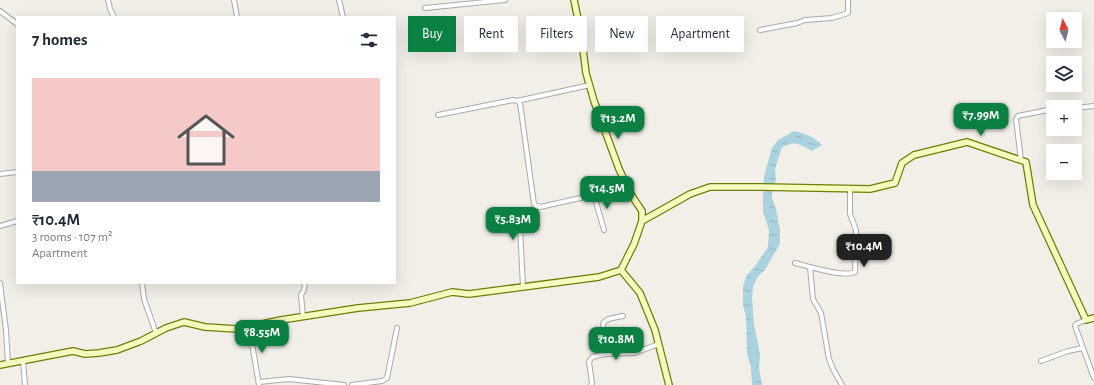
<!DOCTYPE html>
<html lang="en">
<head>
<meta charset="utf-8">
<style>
	:root { --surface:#fff; --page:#f2f2f3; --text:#1f2937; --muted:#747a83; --line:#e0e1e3; --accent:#0b8043 }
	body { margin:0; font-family:"Alegreya Sans",sans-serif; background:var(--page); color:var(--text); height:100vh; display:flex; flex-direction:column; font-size:15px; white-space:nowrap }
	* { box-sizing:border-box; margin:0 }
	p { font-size:13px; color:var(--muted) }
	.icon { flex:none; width:22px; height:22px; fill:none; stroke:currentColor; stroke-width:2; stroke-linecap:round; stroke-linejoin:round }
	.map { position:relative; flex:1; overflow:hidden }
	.sheet { position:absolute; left:16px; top:16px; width:380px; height:268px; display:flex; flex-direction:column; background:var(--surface); border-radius:0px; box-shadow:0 4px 16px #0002 }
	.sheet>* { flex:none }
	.top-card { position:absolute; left:408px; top:16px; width:380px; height:36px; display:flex; gap:8px }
	.needle { width:26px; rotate:353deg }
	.buttons { position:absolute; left:1046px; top:12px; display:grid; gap:8px }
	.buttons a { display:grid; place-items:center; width:36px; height:36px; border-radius:0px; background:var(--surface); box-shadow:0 4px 16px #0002; font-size:20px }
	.price { position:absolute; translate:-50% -34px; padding:0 9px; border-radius:8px; background:var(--accent); color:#fff; font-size:13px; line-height:26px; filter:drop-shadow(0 1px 2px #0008) }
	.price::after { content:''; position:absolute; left:50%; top:24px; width:12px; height:9px; margin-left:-6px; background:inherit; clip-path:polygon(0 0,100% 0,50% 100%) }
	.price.on { background:#222; color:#fff }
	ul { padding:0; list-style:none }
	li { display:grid; align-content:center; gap:8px; height:212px; padding:0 16px }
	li+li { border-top:1px solid var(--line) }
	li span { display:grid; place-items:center; height:124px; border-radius:0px; color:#555 }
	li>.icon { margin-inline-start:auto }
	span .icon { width:72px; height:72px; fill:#fffc; stroke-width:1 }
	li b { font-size:17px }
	h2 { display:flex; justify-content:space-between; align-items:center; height:48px; padding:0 16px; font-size:17px }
	.tag { padding:0 14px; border-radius:0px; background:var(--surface); box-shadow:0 4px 16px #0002; font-size:14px; line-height:36px }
	.tag.on { background:var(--accent); color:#fff }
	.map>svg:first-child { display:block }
</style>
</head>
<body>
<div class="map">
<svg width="1094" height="385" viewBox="0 0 1094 385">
	<defs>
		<pattern id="water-ripples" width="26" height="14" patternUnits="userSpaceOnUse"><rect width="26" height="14" fill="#aad3df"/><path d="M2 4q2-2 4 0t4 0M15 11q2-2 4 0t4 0" fill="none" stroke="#92b5bf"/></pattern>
	</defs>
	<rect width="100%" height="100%" fill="#f2efe9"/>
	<path fill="url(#water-ripples)" d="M794 131C806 134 813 136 822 145L812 151C798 143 796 141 782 147L775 169 776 179 772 191V198L776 209 780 230V244L764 271 758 276 753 287 752 297 754 325 758 344 760 357 759 368 762 385H752L751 367 747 353 746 317 743 304V286L747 275 756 265 768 247 769 230 763 212V194L764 176 772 148 778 140Z"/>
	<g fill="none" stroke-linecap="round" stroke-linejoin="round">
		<g stroke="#a9a9a9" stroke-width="6">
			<path id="street" d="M108 0 110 9 114 17
				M234 0 237 17
				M339 0 343 17
				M425 8 505 0
				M0 11 17 24
				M760 30 797 23 805 20 832 18 848 13V0
				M517 101 590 85
				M1075 108 1094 106
				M438 115 513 100 517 101 520 103 534 204 537 206 540 207 594 195 626 183
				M1021 160 1016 119 1018 116 1053 109
				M0 174 17 172
				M594 195 604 230
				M0 226 17 221
				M795 263C807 266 845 278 855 272L856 233V230L850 214V188
				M810 267 813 299 821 313 829 359 833 369 842 385
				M0 283 6 330 8 364
				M142 283 144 299 156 333
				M523 287 520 226 523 220 537 206
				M303 317 301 295 304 290 305 283
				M1086 320 1076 324 1075 326 1094 378
				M249 326 259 385
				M605 354 603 324C606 317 616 318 623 316
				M23 361 25 385
				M1041 361 1068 351 1083 348
				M259 382 289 379 344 385
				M352 385 382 381 387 378 397 328
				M591 385 592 383 589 362 592 357 605 354 634 353 659 344"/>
		</g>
		<g stroke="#707d05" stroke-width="8">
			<path id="secondary" d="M574 0 581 34 586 73 594 101 619 169 632 196 642 211V221L634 244 621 270
				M642 221 690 194 710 187H759L870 189 895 183 902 163 914 155 967 142 1026 162 1033 205 1086 320 1094 318
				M621 270 640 293 655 330 669 385
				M0 365 73 351 85 354 99 353 117 350 141 341 166 328 184 322 205 327 237 329 281 320 358 308 410 303 452 292 469 294 599 277 621 270"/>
		</g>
		<use href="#street" stroke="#fff" stroke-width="4"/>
		<use href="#secondary" stroke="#f7fabf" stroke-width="5.5"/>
	</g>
</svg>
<div class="buttons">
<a><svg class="needle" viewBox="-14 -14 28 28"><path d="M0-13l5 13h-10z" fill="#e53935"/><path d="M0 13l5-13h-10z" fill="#747a83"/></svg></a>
<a><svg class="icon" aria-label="layers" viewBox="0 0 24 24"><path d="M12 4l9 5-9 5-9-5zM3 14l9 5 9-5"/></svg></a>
<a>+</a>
<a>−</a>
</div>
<b class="price" style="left:981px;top:137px">₹7.99M</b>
<b class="price" style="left:618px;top:140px">₹13.2M</b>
<b class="price" style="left:607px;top:210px">₹14.5M</b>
<b class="price" style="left:513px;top:241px">₹5.83M</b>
<b class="price on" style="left:864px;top:268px">₹10.4M</b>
<b class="price" style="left:262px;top:354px">₹8.55M</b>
<b class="price" style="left:616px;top:361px">₹10.8M</b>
<div class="top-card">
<a class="tag on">Buy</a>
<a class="tag">Rent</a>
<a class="tag">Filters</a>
<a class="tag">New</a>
<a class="tag">Apartment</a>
</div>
<section class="sheet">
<h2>7 homes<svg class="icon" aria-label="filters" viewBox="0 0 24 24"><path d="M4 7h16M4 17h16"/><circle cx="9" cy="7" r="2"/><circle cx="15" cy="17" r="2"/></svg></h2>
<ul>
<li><span style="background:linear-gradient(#f6c9c9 75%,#9aa5b1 0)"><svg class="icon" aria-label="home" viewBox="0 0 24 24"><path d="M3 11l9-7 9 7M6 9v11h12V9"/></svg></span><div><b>₹10.4M</b><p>3 rooms · 107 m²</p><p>Apartment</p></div></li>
</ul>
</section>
</div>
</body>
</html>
